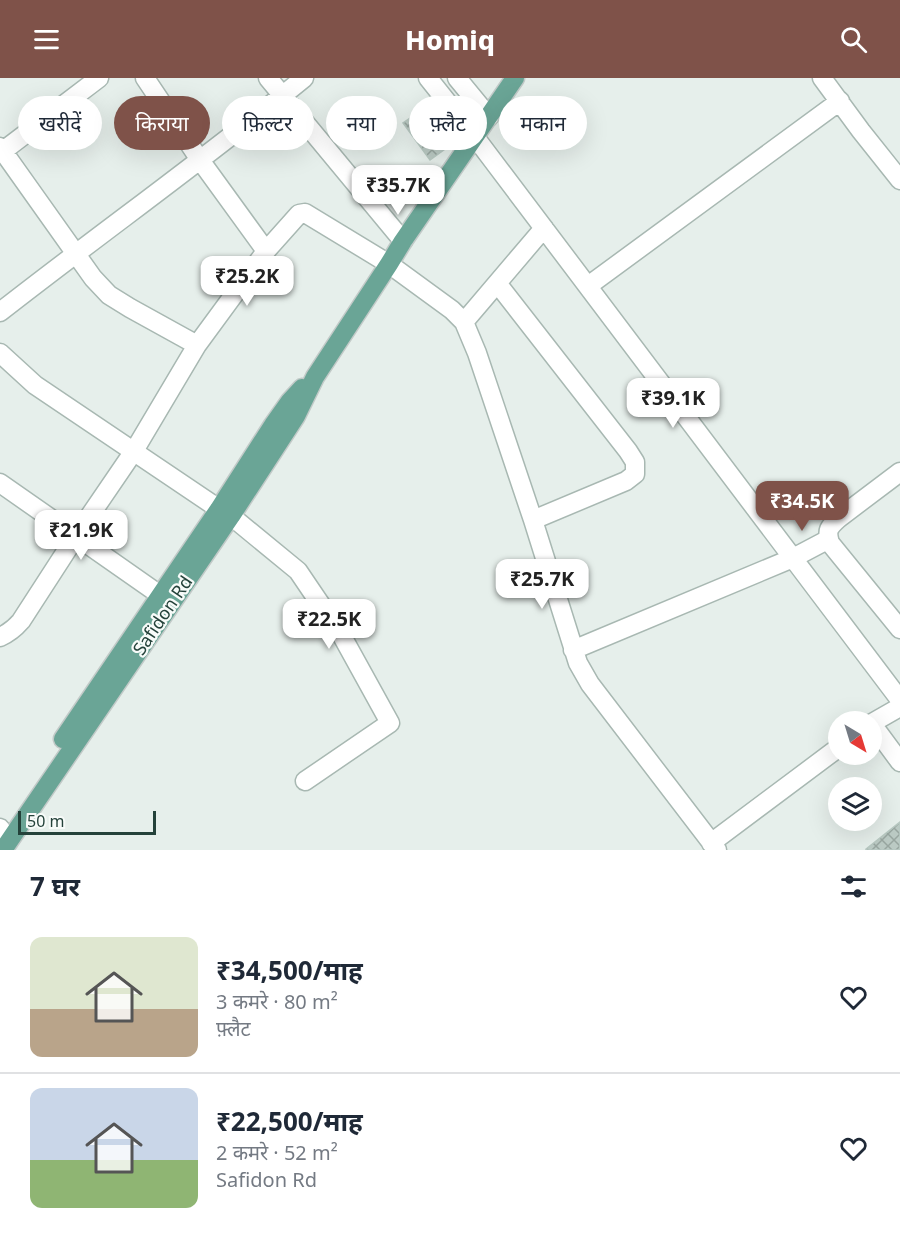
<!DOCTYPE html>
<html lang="hi">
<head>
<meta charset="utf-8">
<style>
	:root { --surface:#fff; --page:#f6f6f7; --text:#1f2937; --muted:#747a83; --line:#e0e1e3; --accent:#7f5249 }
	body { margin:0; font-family:"Noto Sans","Noto Sans Devanagari",sans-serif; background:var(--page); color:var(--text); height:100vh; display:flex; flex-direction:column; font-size:22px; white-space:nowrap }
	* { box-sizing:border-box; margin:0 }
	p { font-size:20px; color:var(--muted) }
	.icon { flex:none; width:33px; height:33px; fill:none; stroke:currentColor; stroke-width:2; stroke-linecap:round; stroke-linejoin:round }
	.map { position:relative; height:772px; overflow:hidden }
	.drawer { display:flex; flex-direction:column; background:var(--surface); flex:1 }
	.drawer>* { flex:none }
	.hud { position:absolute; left:18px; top:18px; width:864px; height:54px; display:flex; gap:12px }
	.needle { width:39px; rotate:142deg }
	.buttons { position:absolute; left:828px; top:633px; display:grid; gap:12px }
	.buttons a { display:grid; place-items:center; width:54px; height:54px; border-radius:50%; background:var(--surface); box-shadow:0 6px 24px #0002; font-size:30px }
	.scale { position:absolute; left:18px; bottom:15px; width:138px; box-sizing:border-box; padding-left:6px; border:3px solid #24423a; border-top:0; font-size:16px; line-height:21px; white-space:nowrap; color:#24423a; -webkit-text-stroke:4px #f7fbf9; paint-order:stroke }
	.price { position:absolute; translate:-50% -51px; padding:0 14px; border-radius:12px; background:#fff; color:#222; font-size:20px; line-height:39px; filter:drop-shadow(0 2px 3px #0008) }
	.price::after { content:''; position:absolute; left:50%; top:36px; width:18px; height:14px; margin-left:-9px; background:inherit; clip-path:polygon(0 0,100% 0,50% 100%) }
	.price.on { background:var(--accent); color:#fff }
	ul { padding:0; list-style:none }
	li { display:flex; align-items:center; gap:18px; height:150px; padding:0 30px }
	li+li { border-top:2px solid var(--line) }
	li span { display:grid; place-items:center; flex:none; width:168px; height:120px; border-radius:12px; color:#555 }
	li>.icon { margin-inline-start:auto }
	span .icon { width:72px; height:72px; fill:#fffc; stroke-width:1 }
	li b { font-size:26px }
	h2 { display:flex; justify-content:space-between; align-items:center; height:72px; padding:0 30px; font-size:26px }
	.tag { padding:0 21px; border-radius:27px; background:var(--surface); box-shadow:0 6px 24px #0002; font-size:21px; line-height:54px }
	.tag.on { background:var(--accent); color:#fff }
	header { display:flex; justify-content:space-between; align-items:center; height:78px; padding:0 30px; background:var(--accent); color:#fff; font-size:27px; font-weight:800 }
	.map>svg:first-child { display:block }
</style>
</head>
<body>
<header><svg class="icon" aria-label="menu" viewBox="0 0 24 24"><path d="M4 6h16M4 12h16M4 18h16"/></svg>Homiq<svg class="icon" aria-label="search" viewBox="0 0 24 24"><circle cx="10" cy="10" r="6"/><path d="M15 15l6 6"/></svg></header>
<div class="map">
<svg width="900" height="772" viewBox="0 0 900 772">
	<defs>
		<pattern id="building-cross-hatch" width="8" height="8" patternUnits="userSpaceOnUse" patternTransform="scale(1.5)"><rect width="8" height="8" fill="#bbcac4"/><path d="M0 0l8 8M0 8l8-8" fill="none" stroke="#98a6a0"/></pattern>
	</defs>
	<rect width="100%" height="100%" fill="#e6efeb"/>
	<path fill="url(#building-cross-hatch)" stroke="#b8c9c2" stroke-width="1.5" d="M429 27 456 63 430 82 403 45Z
		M900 744V772H866V771Z"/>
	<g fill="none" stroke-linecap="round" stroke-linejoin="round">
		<g stroke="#a8b8b2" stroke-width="21">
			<path id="minor" d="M145 0 200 82 266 173
				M268 0 403 163
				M428 0 475 59 900 622
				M457 0 489 39
				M822 0 861 53 900 102
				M0 69 93 200 109 217 130 230 197 267
				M3 73 99 0
				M497 205 628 373 635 384V396L626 403 533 442
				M588 208 840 23
				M0 234C101 155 205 81 304 0
				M464 244 544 150
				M0 275 35 307 219 431
				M900 394 839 440C829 449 826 452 830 465L900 551
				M0 405 160 517
				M231 438 298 493 342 558 390 645 305 703
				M0 559C9 555 15 550 21 543L76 458 134 373 197 267 266 173 299 136 305 135 389 186 452 232 464 244 477 275 533 442 578 585 590 606 717 772
				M573 572 793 480 829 461
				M872 645 900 629
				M872 646 900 684
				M0 750 2 753
				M711 765 838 670"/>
		</g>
		<g stroke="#c2cac8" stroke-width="21">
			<path id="major" d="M63 661 219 431 273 347 290 323 302 310
				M3 772 231 438 285 355 296 338 315 299 389 186 403 163 515 0"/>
		</g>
		<use href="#minor" stroke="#fff" stroke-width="18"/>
		<use href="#major" stroke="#6aa596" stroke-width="18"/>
	</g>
	<g text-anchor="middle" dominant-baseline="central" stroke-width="4.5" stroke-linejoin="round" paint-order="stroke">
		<g font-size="18" fill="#24423a" stroke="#f7fbf9">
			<text transform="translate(162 537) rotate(-56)">Safidon Rd</text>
		</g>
	</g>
</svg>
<div class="buttons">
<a><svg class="needle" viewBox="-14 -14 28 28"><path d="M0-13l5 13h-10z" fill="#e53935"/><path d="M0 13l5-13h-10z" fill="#747a83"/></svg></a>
<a><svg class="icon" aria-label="layers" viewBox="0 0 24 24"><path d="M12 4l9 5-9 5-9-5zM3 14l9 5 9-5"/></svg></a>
</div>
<div class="scale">50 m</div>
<b class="price" style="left:398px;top:138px">₹35.7K</b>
<b class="price" style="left:247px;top:229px">₹25.2K</b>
<b class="price" style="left:673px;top:351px">₹39.1K</b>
<b class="price on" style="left:802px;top:454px">₹34.5K</b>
<b class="price" style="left:81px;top:483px">₹21.9K</b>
<b class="price" style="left:542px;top:532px">₹25.7K</b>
<b class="price" style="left:329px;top:572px">₹22.5K</b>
<div class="hud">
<a class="tag">खरीदें</a>
<a class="tag on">किराया</a>
<a class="tag">फ़िल्टर</a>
<a class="tag">नया</a>
<a class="tag">फ़्लैट</a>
<a class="tag">मकान</a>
</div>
</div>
<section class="drawer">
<h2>7 घर<svg class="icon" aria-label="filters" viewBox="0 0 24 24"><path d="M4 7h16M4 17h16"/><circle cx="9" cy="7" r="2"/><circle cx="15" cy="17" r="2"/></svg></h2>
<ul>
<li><span style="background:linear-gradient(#dfe7d0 60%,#b9a48a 0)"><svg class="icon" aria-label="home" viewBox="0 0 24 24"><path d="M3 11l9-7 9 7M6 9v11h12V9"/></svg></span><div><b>₹34,500/माह</b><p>3 कमरे · 80 m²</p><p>फ़्लैट</p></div><svg class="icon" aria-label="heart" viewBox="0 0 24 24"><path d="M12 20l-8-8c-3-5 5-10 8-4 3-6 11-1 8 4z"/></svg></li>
<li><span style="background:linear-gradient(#c9d6e8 60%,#8fb573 0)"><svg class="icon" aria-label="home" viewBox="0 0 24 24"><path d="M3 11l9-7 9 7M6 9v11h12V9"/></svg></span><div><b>₹22,500/माह</b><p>2 कमरे · 52 m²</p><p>Safidon Rd</p></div><svg class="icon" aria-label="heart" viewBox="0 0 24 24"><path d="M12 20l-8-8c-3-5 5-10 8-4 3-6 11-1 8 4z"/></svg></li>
</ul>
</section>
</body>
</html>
